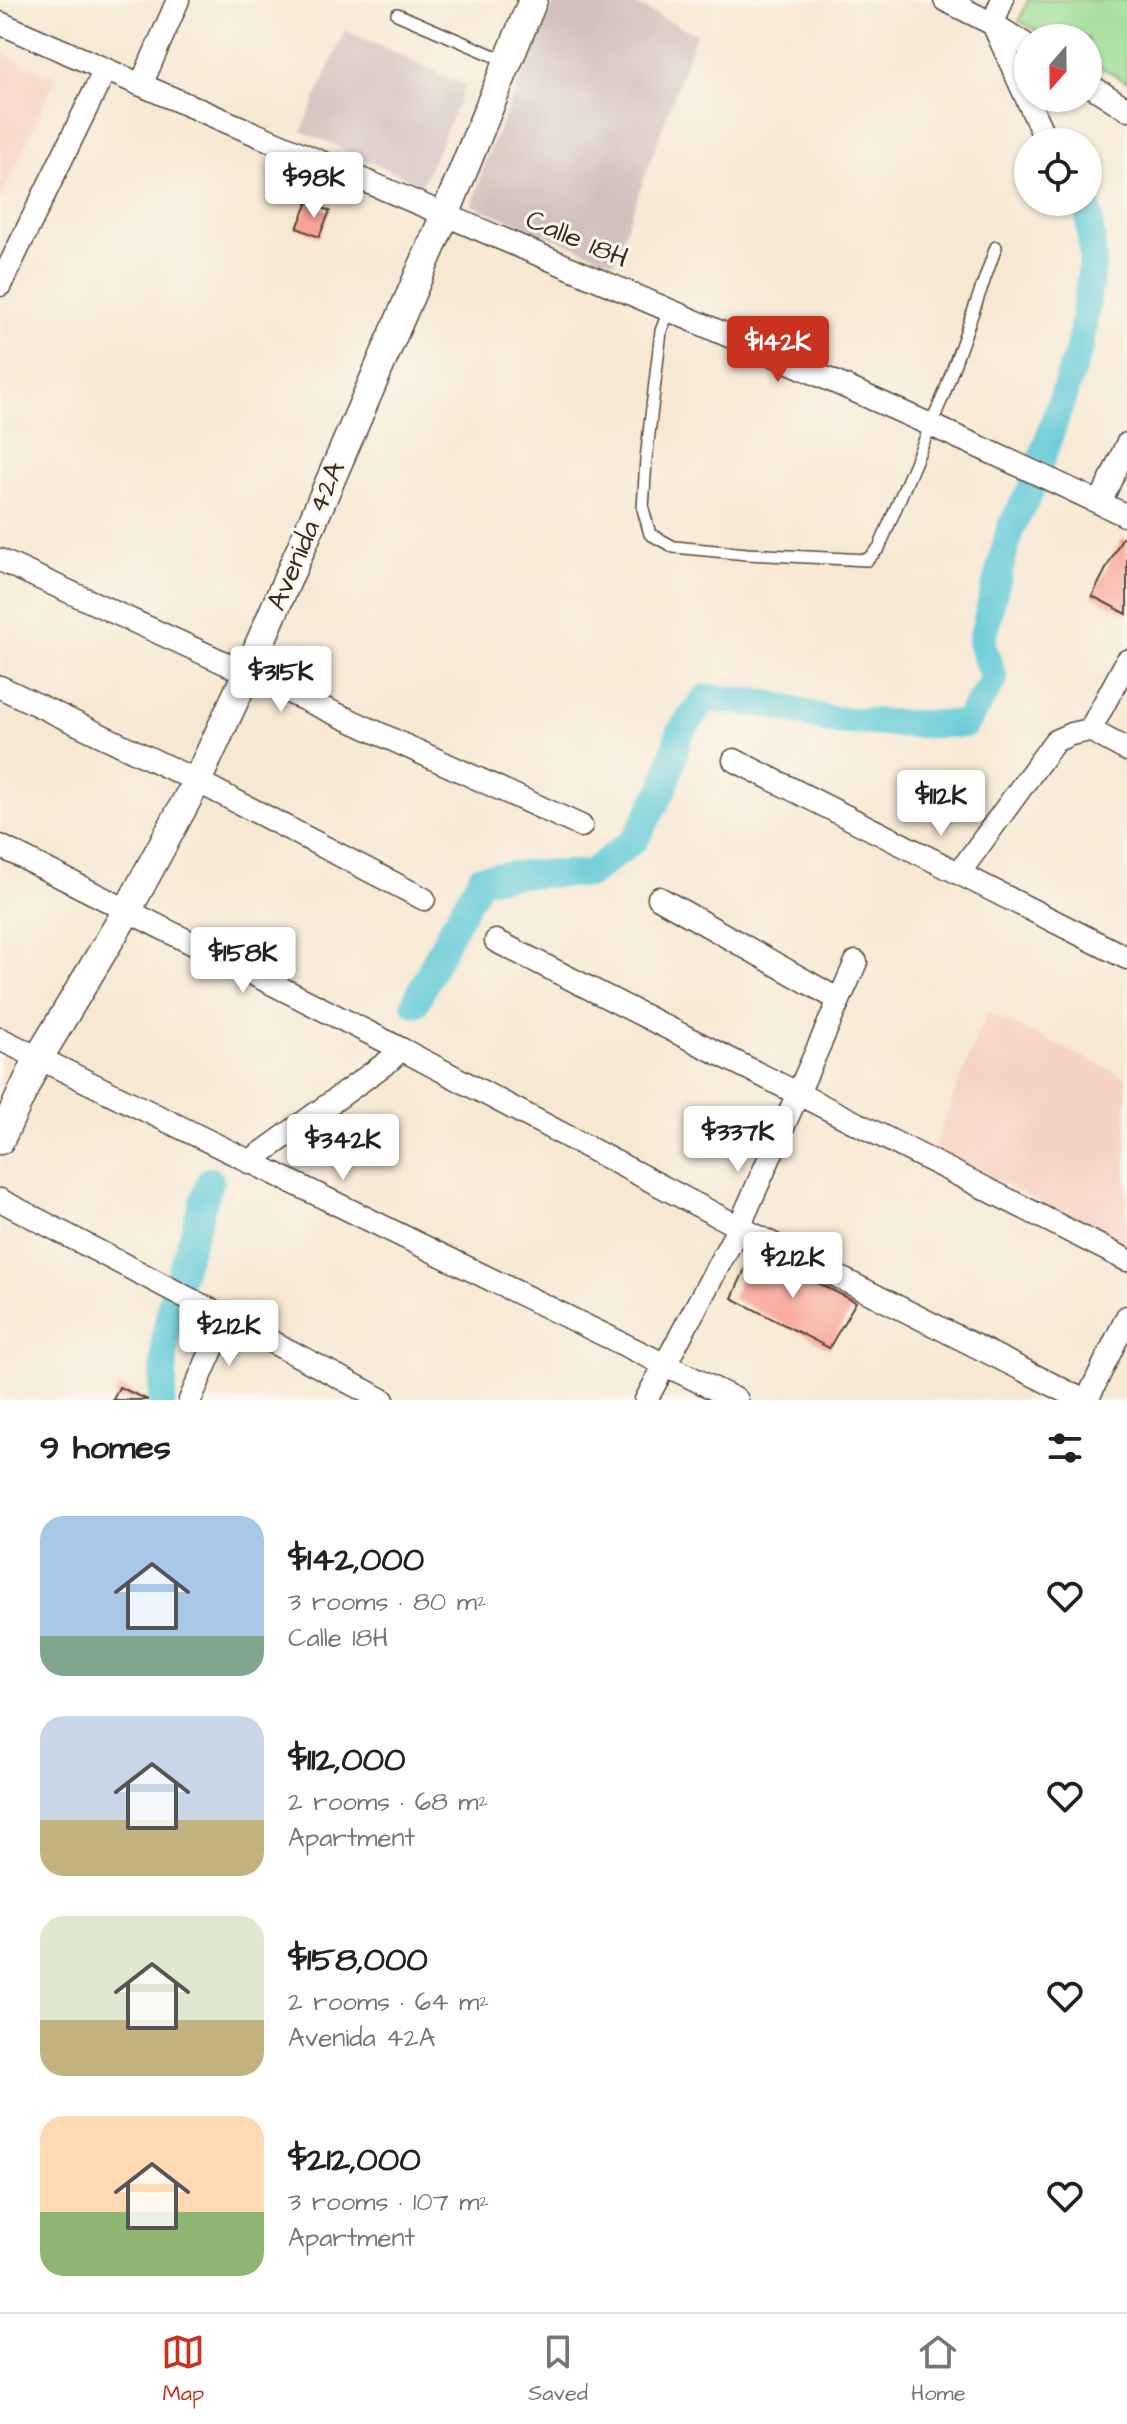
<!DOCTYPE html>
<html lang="en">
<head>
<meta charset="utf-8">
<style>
	:root { --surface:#fff; --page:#f6f6f6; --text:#222; --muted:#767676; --line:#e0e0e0; --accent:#c8321e }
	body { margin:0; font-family:"Architects Daughter",sans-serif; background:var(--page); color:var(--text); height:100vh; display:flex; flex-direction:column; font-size:30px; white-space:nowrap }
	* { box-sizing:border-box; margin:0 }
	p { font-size:26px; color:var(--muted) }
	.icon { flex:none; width:44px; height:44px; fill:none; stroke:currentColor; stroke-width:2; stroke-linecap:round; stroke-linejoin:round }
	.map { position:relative; height:1400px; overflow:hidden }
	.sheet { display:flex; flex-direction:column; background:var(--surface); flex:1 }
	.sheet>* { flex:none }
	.needle { width:52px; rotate:200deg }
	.buttons { position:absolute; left:1014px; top:24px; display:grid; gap:16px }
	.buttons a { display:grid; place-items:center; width:88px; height:88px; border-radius:50%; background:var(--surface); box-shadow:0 2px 6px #0004; font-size:40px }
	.price { position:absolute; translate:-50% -68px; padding:0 18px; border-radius:8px; background:#fff; color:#222; font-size:26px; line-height:52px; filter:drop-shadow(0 2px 4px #0008) }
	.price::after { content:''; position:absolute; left:50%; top:48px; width:24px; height:18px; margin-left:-12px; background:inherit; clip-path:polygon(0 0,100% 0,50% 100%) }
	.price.current { background:var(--accent); color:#fff }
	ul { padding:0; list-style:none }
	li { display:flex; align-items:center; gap:24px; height:200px; padding:0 40px }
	li span { display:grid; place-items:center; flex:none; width:224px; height:160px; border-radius:24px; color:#555 }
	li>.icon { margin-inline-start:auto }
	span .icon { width:96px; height:96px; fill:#fffc; stroke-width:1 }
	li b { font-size:34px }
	h2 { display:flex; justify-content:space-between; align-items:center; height:96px; padding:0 40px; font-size:34px }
	.dock { display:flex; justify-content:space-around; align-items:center; height:112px; border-top:2px solid var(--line); background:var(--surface); font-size:22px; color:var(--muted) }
	.dock a { display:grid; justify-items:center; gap:4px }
	.dock .current { color:var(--accent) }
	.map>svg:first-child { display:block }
</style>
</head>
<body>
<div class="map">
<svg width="1127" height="1400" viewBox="0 0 1127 1400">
	<rect width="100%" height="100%" fill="#fbf7ec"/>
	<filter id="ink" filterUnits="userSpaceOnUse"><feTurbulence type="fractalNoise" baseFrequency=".0125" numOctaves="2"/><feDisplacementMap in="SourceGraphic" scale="16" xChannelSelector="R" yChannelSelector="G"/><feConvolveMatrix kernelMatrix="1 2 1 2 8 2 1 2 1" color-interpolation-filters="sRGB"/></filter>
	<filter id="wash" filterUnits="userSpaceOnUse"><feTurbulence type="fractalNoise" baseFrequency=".006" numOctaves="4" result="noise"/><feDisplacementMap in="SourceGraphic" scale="32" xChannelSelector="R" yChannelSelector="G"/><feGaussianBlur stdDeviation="1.8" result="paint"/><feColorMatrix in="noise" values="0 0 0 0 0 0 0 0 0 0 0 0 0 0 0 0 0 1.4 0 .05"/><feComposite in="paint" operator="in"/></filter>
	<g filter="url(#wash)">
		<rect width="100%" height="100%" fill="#f7e8d3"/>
		<path fill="#f6d2c3" d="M0 52 56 77 0 202Z
			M987 1012 1127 1078V1245L933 1149Z"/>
		<path fill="#d1bfbd" d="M556 0H626L696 34 614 262 472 205 487 156Z
			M345 30 466 85 422 185 302 131Z"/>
		<path fill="#98da91" stroke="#6a8258" stroke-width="2" d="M1028 0H1127V82L1088 60V38H1049L1019 21Z"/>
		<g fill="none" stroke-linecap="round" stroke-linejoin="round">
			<path stroke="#5ec9d7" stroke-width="28" d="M415 1003 448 936 481 878 524 874H590L635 839 664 788 680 732 706 698 768 704 830 720 911 724H965L994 679 981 643 1010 529 1031 490 1080 346 1093 259 1089 215 1086 202
				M162 1400 165 1338 172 1301 210 1181"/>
		</g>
		<g id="blocks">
			<path fill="#f9a294" d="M308 202 330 211 319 237 297 228Z
				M1122 538 1127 540V614L1092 596Z
				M753 1251 856 1302 829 1348 732 1298Z
				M119 1387 148 1400H113Z"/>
		</g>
	</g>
	<g filter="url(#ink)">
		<use href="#blocks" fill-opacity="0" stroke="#574639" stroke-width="2"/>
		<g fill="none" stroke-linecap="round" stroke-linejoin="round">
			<g stroke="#574639" stroke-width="14">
				<path id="service" d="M397 14 506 61
					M669 310 661 331 646 459 643 509 650 534 674 547 747 554 867 560 879 548 944 394 996 247"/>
			</g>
			<g stroke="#574639" stroke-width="25">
				<path id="minor" d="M945 0 993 24 1028 46
					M0 23C375 190 757 339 1127 516
					M993 24 1043 134
					M993 24 1002 0
					M1088 84 1127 109
					M141 85 178 0
					M0 285 105 70
					M1100 503 1127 444
					M0 560 581 826
					M1127 661 1090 730 1127 750
					M0 687 197 781 424 899
					M734 760 1127 958
					M0 846 401 1049 389 1061 249 1162
					M959 873 1055 741 1071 734 1090 730
					M659 898 839 1000
					M496 941 1127 1260
					M0 1039 737 1400
					M401 1049 739 1227 1083 1400
					M0 1200 383 1400
					M190 1400 226 1318
					M646 1400 739 1227 856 962
					M1087 1400 1127 1317"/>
			</g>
			<g stroke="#574639" stroke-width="31">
				<path id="tertiary" d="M0 1140 38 1059 127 911 197 781 247 673 445 215 533 0"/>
			</g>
			<use href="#service" stroke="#fff" stroke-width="11"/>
			<use href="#minor" stroke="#fff" stroke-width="22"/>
			<use href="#tertiary" stroke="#fff" stroke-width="28"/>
		</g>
	</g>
	<g text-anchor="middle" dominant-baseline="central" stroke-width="6" stroke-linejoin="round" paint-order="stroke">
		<g font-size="28" fill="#3b2a1e" stroke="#fbf7ec">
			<text transform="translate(577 239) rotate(23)">Calle 18H</text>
			<text transform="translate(306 536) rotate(-67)">Avenida 42A</text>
		</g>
	</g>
</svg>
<div class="buttons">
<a><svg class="needle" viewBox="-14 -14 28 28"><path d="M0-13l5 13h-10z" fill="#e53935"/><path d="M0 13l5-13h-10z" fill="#767676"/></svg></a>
<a><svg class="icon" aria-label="locate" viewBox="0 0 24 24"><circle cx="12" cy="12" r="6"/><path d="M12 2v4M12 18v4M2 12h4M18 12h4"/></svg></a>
</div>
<b class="price" style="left:314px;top:220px">$98K</b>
<b class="price current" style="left:778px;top:384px">$142K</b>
<b class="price" style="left:281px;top:714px">$315K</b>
<b class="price" style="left:941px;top:838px">$112K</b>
<b class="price" style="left:243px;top:995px">$158K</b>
<b class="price" style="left:738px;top:1174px">$337K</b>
<b class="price" style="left:343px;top:1182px">$342K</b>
<b class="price" style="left:793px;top:1300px">$212K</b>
<b class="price" style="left:229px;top:1368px">$212K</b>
</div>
<section class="sheet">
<h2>9 homes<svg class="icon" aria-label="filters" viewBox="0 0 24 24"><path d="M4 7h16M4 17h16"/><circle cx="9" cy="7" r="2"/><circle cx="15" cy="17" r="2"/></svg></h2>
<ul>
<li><span style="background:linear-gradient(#a9c7e8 75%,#7fa58c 0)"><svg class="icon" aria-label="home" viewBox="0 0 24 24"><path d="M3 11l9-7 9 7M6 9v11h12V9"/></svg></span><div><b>$142,000</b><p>3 rooms · 80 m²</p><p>Calle 18H</p></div><svg class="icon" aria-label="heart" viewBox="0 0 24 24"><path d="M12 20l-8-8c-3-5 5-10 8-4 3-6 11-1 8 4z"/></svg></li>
<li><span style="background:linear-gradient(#c9d6e8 65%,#c2b280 0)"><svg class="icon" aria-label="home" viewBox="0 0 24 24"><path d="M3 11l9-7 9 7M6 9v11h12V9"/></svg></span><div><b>$112,000</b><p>2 rooms · 68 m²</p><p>Apartment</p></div><svg class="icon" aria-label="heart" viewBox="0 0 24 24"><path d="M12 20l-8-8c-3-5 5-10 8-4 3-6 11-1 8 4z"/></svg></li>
<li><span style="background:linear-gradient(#dfe7d0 65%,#c2b280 0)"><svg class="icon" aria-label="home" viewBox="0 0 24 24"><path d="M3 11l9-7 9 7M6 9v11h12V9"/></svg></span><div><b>$158,000</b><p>2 rooms · 64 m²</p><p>Avenida 42A</p></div><svg class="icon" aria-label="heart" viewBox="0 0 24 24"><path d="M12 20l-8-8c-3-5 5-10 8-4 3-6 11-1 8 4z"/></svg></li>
<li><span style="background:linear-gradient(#ffd9b3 60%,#8fb573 0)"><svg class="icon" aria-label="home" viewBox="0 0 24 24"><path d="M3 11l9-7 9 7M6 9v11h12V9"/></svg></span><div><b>$212,000</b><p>3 rooms · 107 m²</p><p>Apartment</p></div><svg class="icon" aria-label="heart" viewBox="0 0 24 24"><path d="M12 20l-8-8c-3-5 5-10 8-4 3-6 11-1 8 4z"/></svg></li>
</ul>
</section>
<nav class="dock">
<a class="current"><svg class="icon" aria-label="map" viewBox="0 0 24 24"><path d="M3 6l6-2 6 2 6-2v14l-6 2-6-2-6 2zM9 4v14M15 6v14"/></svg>Map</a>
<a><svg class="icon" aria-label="saved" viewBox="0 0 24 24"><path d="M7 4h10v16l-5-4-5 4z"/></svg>Saved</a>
<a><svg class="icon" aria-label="home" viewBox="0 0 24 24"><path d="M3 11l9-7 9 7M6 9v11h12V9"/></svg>Home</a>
</nav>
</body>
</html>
